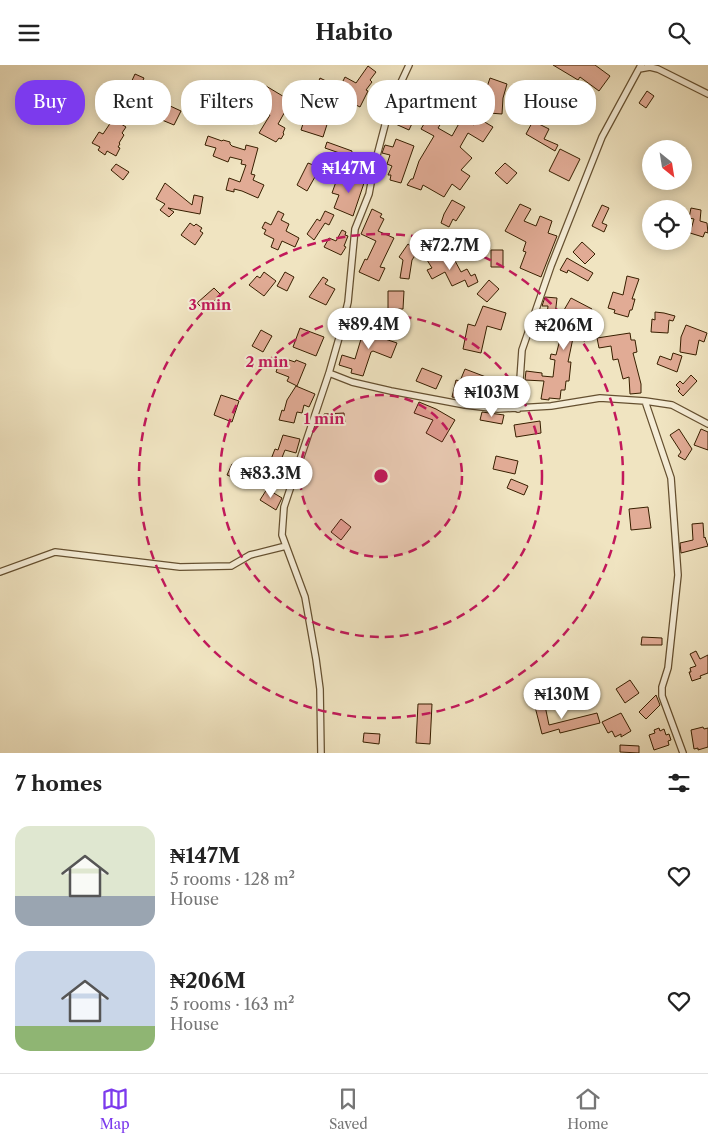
<!DOCTYPE html>
<html lang="en">
<head>
<meta charset="utf-8">
<style>
	:root { --surface:#fff; --page:#f2f2f2; --text:#222; --muted:#767676; --line:#e0e0e0; --accent:#7c3aed }
	body { margin:0; font-family:"Libre Caslon Text",serif; background:var(--page); color:var(--text); height:100vh; display:flex; flex-direction:column; font-size:19px; white-space:nowrap }
	* { box-sizing:border-box; margin:0 }
	p { font-size:16px; color:var(--muted) }
	.icon { flex:none; width:28px; height:28px; fill:none; stroke:currentColor; stroke-width:2; stroke-linecap:round; stroke-linejoin:round }
	.map { position:relative; height:688px; overflow:hidden }
	.sheet { display:flex; flex-direction:column; background:var(--surface); flex:1 }
	.sheet>* { flex:none }
	.hud { position:absolute; left:15px; top:15px; width:679px; height:45px; display:flex; gap:10px }
	.needle { width:32px; rotate:150deg }
	.fabs { position:absolute; left:642px; top:75px; display:grid; gap:10px }
	.fabs a { display:grid; place-items:center; width:50px; height:50px; border-radius:50%; background:var(--surface); box-shadow:0 2px 12px #0003; font-size:25px }
	.price { position:absolute; translate:-50% -42px; padding:0 11px; border-radius:18px; background:#fff; color:#222; font-size:16px; line-height:32px; filter:drop-shadow(0 1px 2px #0008) }
	.price::after { content:''; position:absolute; left:50%; top:30px; width:15px; height:11px; margin-left:-8px; background:inherit; clip-path:polygon(0 0,100% 0,50% 100%) }
	.price.current { background:var(--accent); color:#fff }
	ul { padding:0; list-style:none }
	li { display:flex; align-items:center; gap:15px; height:125px; padding:0 15px }
	li span { display:grid; place-items:center; flex:none; width:140px; height:100px; border-radius:15px; color:#555 }
	li>.icon { margin-inline-start:auto }
	span .icon { width:60px; height:60px; fill:#fffc; stroke-width:1 }
	li b { font-size:21px }
	h2 { display:flex; justify-content:space-between; align-items:center; height:60px; padding:0 15px; font-size:21px }
	.chip { padding:0 18px; border-radius:20px; background:var(--surface); box-shadow:0 2px 12px #0003; font-size:18px; line-height:45px }
	.chip.current { background:var(--accent); color:#fff }
	header { display:flex; justify-content:space-between; align-items:center; height:65px; padding:0 15px; background:var(--surface); font-size:22px; font-weight:700 }
	.tab-bar { display:flex; justify-content:space-around; align-items:center; height:70px; border-top:1px solid var(--line); background:var(--surface); font-size:14px; color:var(--muted) }
	.tab-bar a { display:grid; justify-items:center; gap:2px }
	.tab-bar .current { color:var(--accent) }
	.map>svg:first-child { display:block }
</style>
</head>
<body>
<header><svg class="icon" aria-label="menu" viewBox="0 0 24 24"><path d="M4 6h16M4 12h16M4 18h16"/></svg>Habito<svg class="icon" aria-label="search" viewBox="0 0 24 24"><circle cx="10" cy="10" r="6"/><path d="M15 15l6 6"/></svg></header>
<div class="map">
<svg width="708" height="688" viewBox="0 0 708 688">
	<rect width="100%" height="100%" fill="#f0e4c1"/>
	<filter id="stains"><feTurbulence type="fractalNoise" baseFrequency=".004" numOctaves="4"/><feColorMatrix values="0 0 0 0 .2 0 0 0 0 .09 0 0 0 0 .02 0 0 0 .5 -.17"/></filter>
	<radialGradient id="worn" r=".72"><stop offset=".6" stop-color="#630" stop-opacity="0"/><stop offset="1" stop-color="#630" stop-opacity=".3"/></radialGradient>
	<path fill="#e1ab95" stroke="#371f00" d="M553 0H595L610 11 599 26 580 12 578 15Z
		M368 1 376 7 370 15 372 17 366 25 368 26 360 42 348 36 351 30 339 24 345 12 356 18Z
		M135 9 144 13 138 26 129 22Z
		M320 13 328 17 325 24 335 27 331 37 313 30Z
		M490 13 507 19 503 33 502 49 489 48 490 26 486 25Z
		M266 21 291 36 278 59 285 63 283 68 284 69 281 74 279 73 276 77 259 68 270 50 263 45 268 35 260 31Z
		M434 21 448 30 437 47 445 52 438 63 452 71 462 53 474 60 478 53 493 62 483 77 468 68 460 82 472 93 461 105 470 111 460 125 452 119 444 132 423 120 421 125 407 120 411 114H413L419 96 434 71 421 64 430 49 420 44Z
		M647 26 654 31 646 43 639 38Z
		M156 30 168 40 181 46 174 60 162 55 166 46 152 35Z
		M309 40 331 47 323 72 301 65Z
		M396 41 416 50 409 65 391 57Z
		M113 54 126 62 122 68 124 70 119 78 120 79 118 82 120 83 116 91 107 86 105 90 98 85 100 82 92 78 99 67 103 69Z
		M533 56 549 64 544 74 558 80 555 86 526 69Z
		M208 71 222 76 223 75 230 77V79L232 81 245 85 246 80 258 83 251 109 255 110 253 115 264 120 258 133 242 126 234 124V127L226 125 229 113 240 117 246 100 241 99 242 95 230 92 228 97 213 91 216 83 205 80Z
		M396 74 414 81 401 118 390 115 391 110H388L392 101 387 99 390 90 382 88 385 80 393 82Z
		M327 77 352 86 351 92 325 83Z
		M560 84 580 94 569 116 549 106Z
		M326 93 340 100 335 109 327 105 323 113 316 110 307 126 297 120 308 98 321 103Z
		M505 98 517 108 507 119 495 108Z
		M116 99 129 107 123 115 111 105Z
		M355 109 366 112 353 151 334 143 339 130 332 128 337 114 351 120Z
		M165 118 192 140 194 130 203 132 200 149 168 143 174 147 169 152 160 145 165 139 156 134Z
		M452 135 465 142 456 156 453 154 449 162 441 158 444 149Z
		M520 139 531 144 524 156 536 161 540 151 552 156 548 168 557 171 541 212 520 203 526 187 523 186 526 177 505 166Z
		M602 140 609 143 602 158 607 160 604 167 592 161Z
		M691 143 701 145 700 156 707 158 708 168 705 167 703 172 690 168 694 154 689 153Z
		M372 144 382 149 380 152 384 154 378 166 394 173 380 202 385 203 379 216 359 207 365 194 367 195 376 176 361 169Z
		M278 146 284 149 281 155 289 159 286 166 299 173 295 182 282 176 278 185 271 182 274 174 264 169 266 165 262 163 265 157 271 160Z
		M325 146 334 150 329 160 325 158 314 175 307 169 317 154 320 156Z
		M190 158 194 161 196 159 202 163 200 166 203 168 195 180 181 170Z
		M342 165 346 167 345 170 348 171 344 181 346 182 341 190 324 182 329 173 336 176Z
		M582 177 595 189 585 199 573 187Z
		M408 179 418 186 412 195 409 214 400 213 403 195 399 192Z
		M491 185H503V202H491Z
		M447 190 449 194 453 192 461 207 467 204 471 211 475 209 478 217 468 222 465 215 452 221 445 207 432 214 427 205 432 203 427 195 435 191 437 195Z
		M567 193 593 208 588 216 568 205 567 208 560 205Z
		M264 207 276 216 264 231 249 220 257 211 260 213Z
		M285 207 294 212 287 226 277 221Z
		M627 211 639 214 632 234H635L632 245H630L628 252 614 248 615 245 608 243 613 227 623 230Z
		M323 212 328 215 325 219 335 224 326 240 309 232Z
		M489 215 499 224 487 237 477 229Z
		M214 223 221 230 204 245 197 238Z
		M388 226H404L403 244H388Z
		M545 232 557 233 555 251 547 250 548 241H542Z
		M571 233 592 244 583 260 589 261 585 276 573 273 568 297H571L569 316H566L565 325H561L560 334 549 333V335L541 334 544 316 525 315 526 306 542 308V311L553 312 555 295 550 294 551 289 556 290 567 247 564 245Z
		M483 241 506 248 501 265 487 261 481 288 463 284 468 259 475 261Z
		M655 247 664 248 675 251 673 256 669 255 668 268 651 267 652 254 655 255Z
		M375 257 386 261 382 273 397 278 391 293 373 286 371 287 363 311 351 308 352 304 339 300 342 290 355 294 364 264 372 267Z
		M686 260 707 268 704 277 699 275 696 290 680 287 681 272Z
		M300 263 324 272 316 291 293 282Z
		M261 265 272 271 263 287 252 281Z
		M630 268 631 275H635L637 287 633 288 641 319V328L630 329 629 312 623 314 618 294 613 295 611 281 599 283 597 273Z
		M673 288 682 291 677 307 657 299 660 291 671 295Z
		M286 294 295 297 296 295 306 299 297 321 287 316 289 312 276 307 278 301 283 302Z
		M422 303 442 311 436 324 416 316Z
		M465 304 486 312 497 314 493 339 452 332 456 315 460 316Z
		M691 310 697 316 683 331 678 326 680 324 676 320 680 316 683 319Z
		M296 321 315 329 309 342 304 340 302 348 297 347 294 358 279 355 282 345 284 346 287 335Z
		M221 330 239 336 232 357 214 350Z
		M419 337 436 344 455 355 442 377 426 368 433 355 414 348Z
		M482 347 504 350 502 359 480 355Z
		M344 348 345 359 324 360V349Z
		M540 356 541 368 516 372 514 360Z
		M679 364 692 384 685 395 678 391 681 387 670 370Z
		M701 364 708 367V385L694 380Z
		M283 370 300 374 296 388 285 385 277 405 285 408 283 414 266 407 275 384 278 385Z
		M496 391 518 396 515 409 493 404Z
		M232 399 256 409 252 420 227 410Z
		M511 414 528 421 524 430 507 423Z
		M267 424 282 433 276 445 260 435Z
		M648 442 651 463 631 465 629 444Z
		M341 454 351 462 341 475 331 467Z
		M703 458 704 473 705 472 708 481 681 488 680 478 693 475 692 459Z
		M642 572 662 573V580H641Z
		M696 586 700 594 708 590V608L700 611 701 613 692 616 689 607H691L690 603 696 601 690 589Z
		M630 615 639 628 625 638 616 624Z
		M656 630 660 640 646 654 639 647Z
		M543 631 549 660 597 648 600 658 560 668 559 664 542 669 533 634Z
		M418 639H432L430 679 416 678Z
		M621 648 631 666 621 672V669L615 672 612 666 608 668 602 657Z
		M703 662 704 664 708 663V682L698 685V683L694 684 691 665Z
		M659 663 660 666 664 664 666 670 669 669 671 675 668 676 669 680 654 685 649 670 655 668 654 665Z
		M364 668 380 669 379 679 363 677Z
		M620 680 639 681V688L620 687Z"/>
	<g fill="none" stroke-linecap="round" stroke-linejoin="round">
		<g stroke="#655030" stroke-width="8">
			<path id="street" d="M639 4 650 2 658 4 708 29
				M329 308 352 317 391 326 465 340 498 344 551 341 600 333 645 336 672 340 708 359
				M645 336 671 413 678 510 668 603 662 622V631L683 688
				M518 344 522 285 551 201 602 72 641 0
				M0 507 55 487 180 502 231 501 250 490 286 481
				M321 688 320 624 316 594 305 532 282 470 284 442 329 308 341 266 348 237 355 164 369 129 374 102 390 41 409 0"/>
		</g>
		<use href="#street" stroke="#f5edd7" stroke-width="5.5"/>
	</g>
	<circle cx="381" cy="411" r="81" fill="#c2185b" fill-opacity=".12"/>
	<g fill="none" stroke="#c2185b" stroke-width="2.5" stroke-dasharray="9 6">
		<circle cx="381" cy="411" r="81"/>
		<circle cx="381" cy="411" r="161"/>
		<circle cx="381" cy="411" r="242"/>
	</g>
	<circle cx="381" cy="411" r="8" fill="#c2185b" stroke="#f5edd7" stroke-width="2.5"/>
	<g font-size="15" text-anchor="middle" font-weight="bold" fill="#c2185b" stroke="#f5edd7" stroke-width="4" stroke-linejoin="round" paint-order="stroke">
		<text x="210" y="245">3 min</text>
		<text x="267" y="302">2 min</text>
		<text x="324" y="359">1 min</text>
	</g>
	<rect width="100%" height="100%" filter="url(#stains)"/>
	<rect width="100%" height="100%" fill="url(#worn)"/>
</svg>
<div class="fabs">
<a><svg class="needle" viewBox="-14 -14 28 28"><path d="M0-13l5 13h-10z" fill="#e53935"/><path d="M0 13l5-13h-10z" fill="#767676"/></svg></a>
<a><svg class="icon" aria-label="locate" viewBox="0 0 24 24"><circle cx="12" cy="12" r="6"/><path d="M12 2v4M12 18v4M2 12h4M18 12h4"/></svg></a>
</div>
<b class="price current" style="left:349px;top:129px">₦147M</b>
<b class="price" style="left:450px;top:206px">₦72.7M</b>
<b class="price" style="left:369px;top:285px">₦89.4M</b>
<b class="price" style="left:564px;top:286px">₦206M</b>
<b class="price" style="left:492px;top:353px">₦103M</b>
<b class="price" style="left:271px;top:434px">₦83.3M</b>
<b class="price" style="left:562px;top:655px">₦130M</b>
<div class="hud">
<a class="chip current">Buy</a>
<a class="chip">Rent</a>
<a class="chip">Filters</a>
<a class="chip">New</a>
<a class="chip">Apartment</a>
<a class="chip">House</a>
</div>
</div>
<section class="sheet">
<h2>7 homes<svg class="icon" aria-label="filters" viewBox="0 0 24 24"><path d="M4 7h16M4 17h16"/><circle cx="9" cy="7" r="2"/><circle cx="15" cy="17" r="2"/></svg></h2>
<ul>
<li><span style="background:linear-gradient(#dfe7d0 70%,#9aa5b1 0)"><svg class="icon" aria-label="home" viewBox="0 0 24 24"><path d="M3 11l9-7 9 7M6 9v11h12V9"/></svg></span><div><b>₦147M</b><p>5 rooms · 128 m²</p><p>House</p></div><svg class="icon" aria-label="heart" viewBox="0 0 24 24"><path d="M12 20l-8-8c-3-5 5-10 8-4 3-6 11-1 8 4z"/></svg></li>
<li><span style="background:linear-gradient(#c9d6e8 75%,#8fb573 0)"><svg class="icon" aria-label="home" viewBox="0 0 24 24"><path d="M3 11l9-7 9 7M6 9v11h12V9"/></svg></span><div><b>₦206M</b><p>5 rooms · 163 m²</p><p>House</p></div><svg class="icon" aria-label="heart" viewBox="0 0 24 24"><path d="M12 20l-8-8c-3-5 5-10 8-4 3-6 11-1 8 4z"/></svg></li>
</ul>
</section>
<nav class="tab-bar">
<a class="current"><svg class="icon" aria-label="map" viewBox="0 0 24 24"><path d="M3 6l6-2 6 2 6-2v14l-6 2-6-2-6 2zM9 4v14M15 6v14"/></svg>Map</a>
<a><svg class="icon" aria-label="saved" viewBox="0 0 24 24"><path d="M7 4h10v16l-5-4-5 4z"/></svg>Saved</a>
<a><svg class="icon" aria-label="home" viewBox="0 0 24 24"><path d="M3 11l9-7 9 7M6 9v11h12V9"/></svg>Home</a>
</nav>
</body>
</html>
